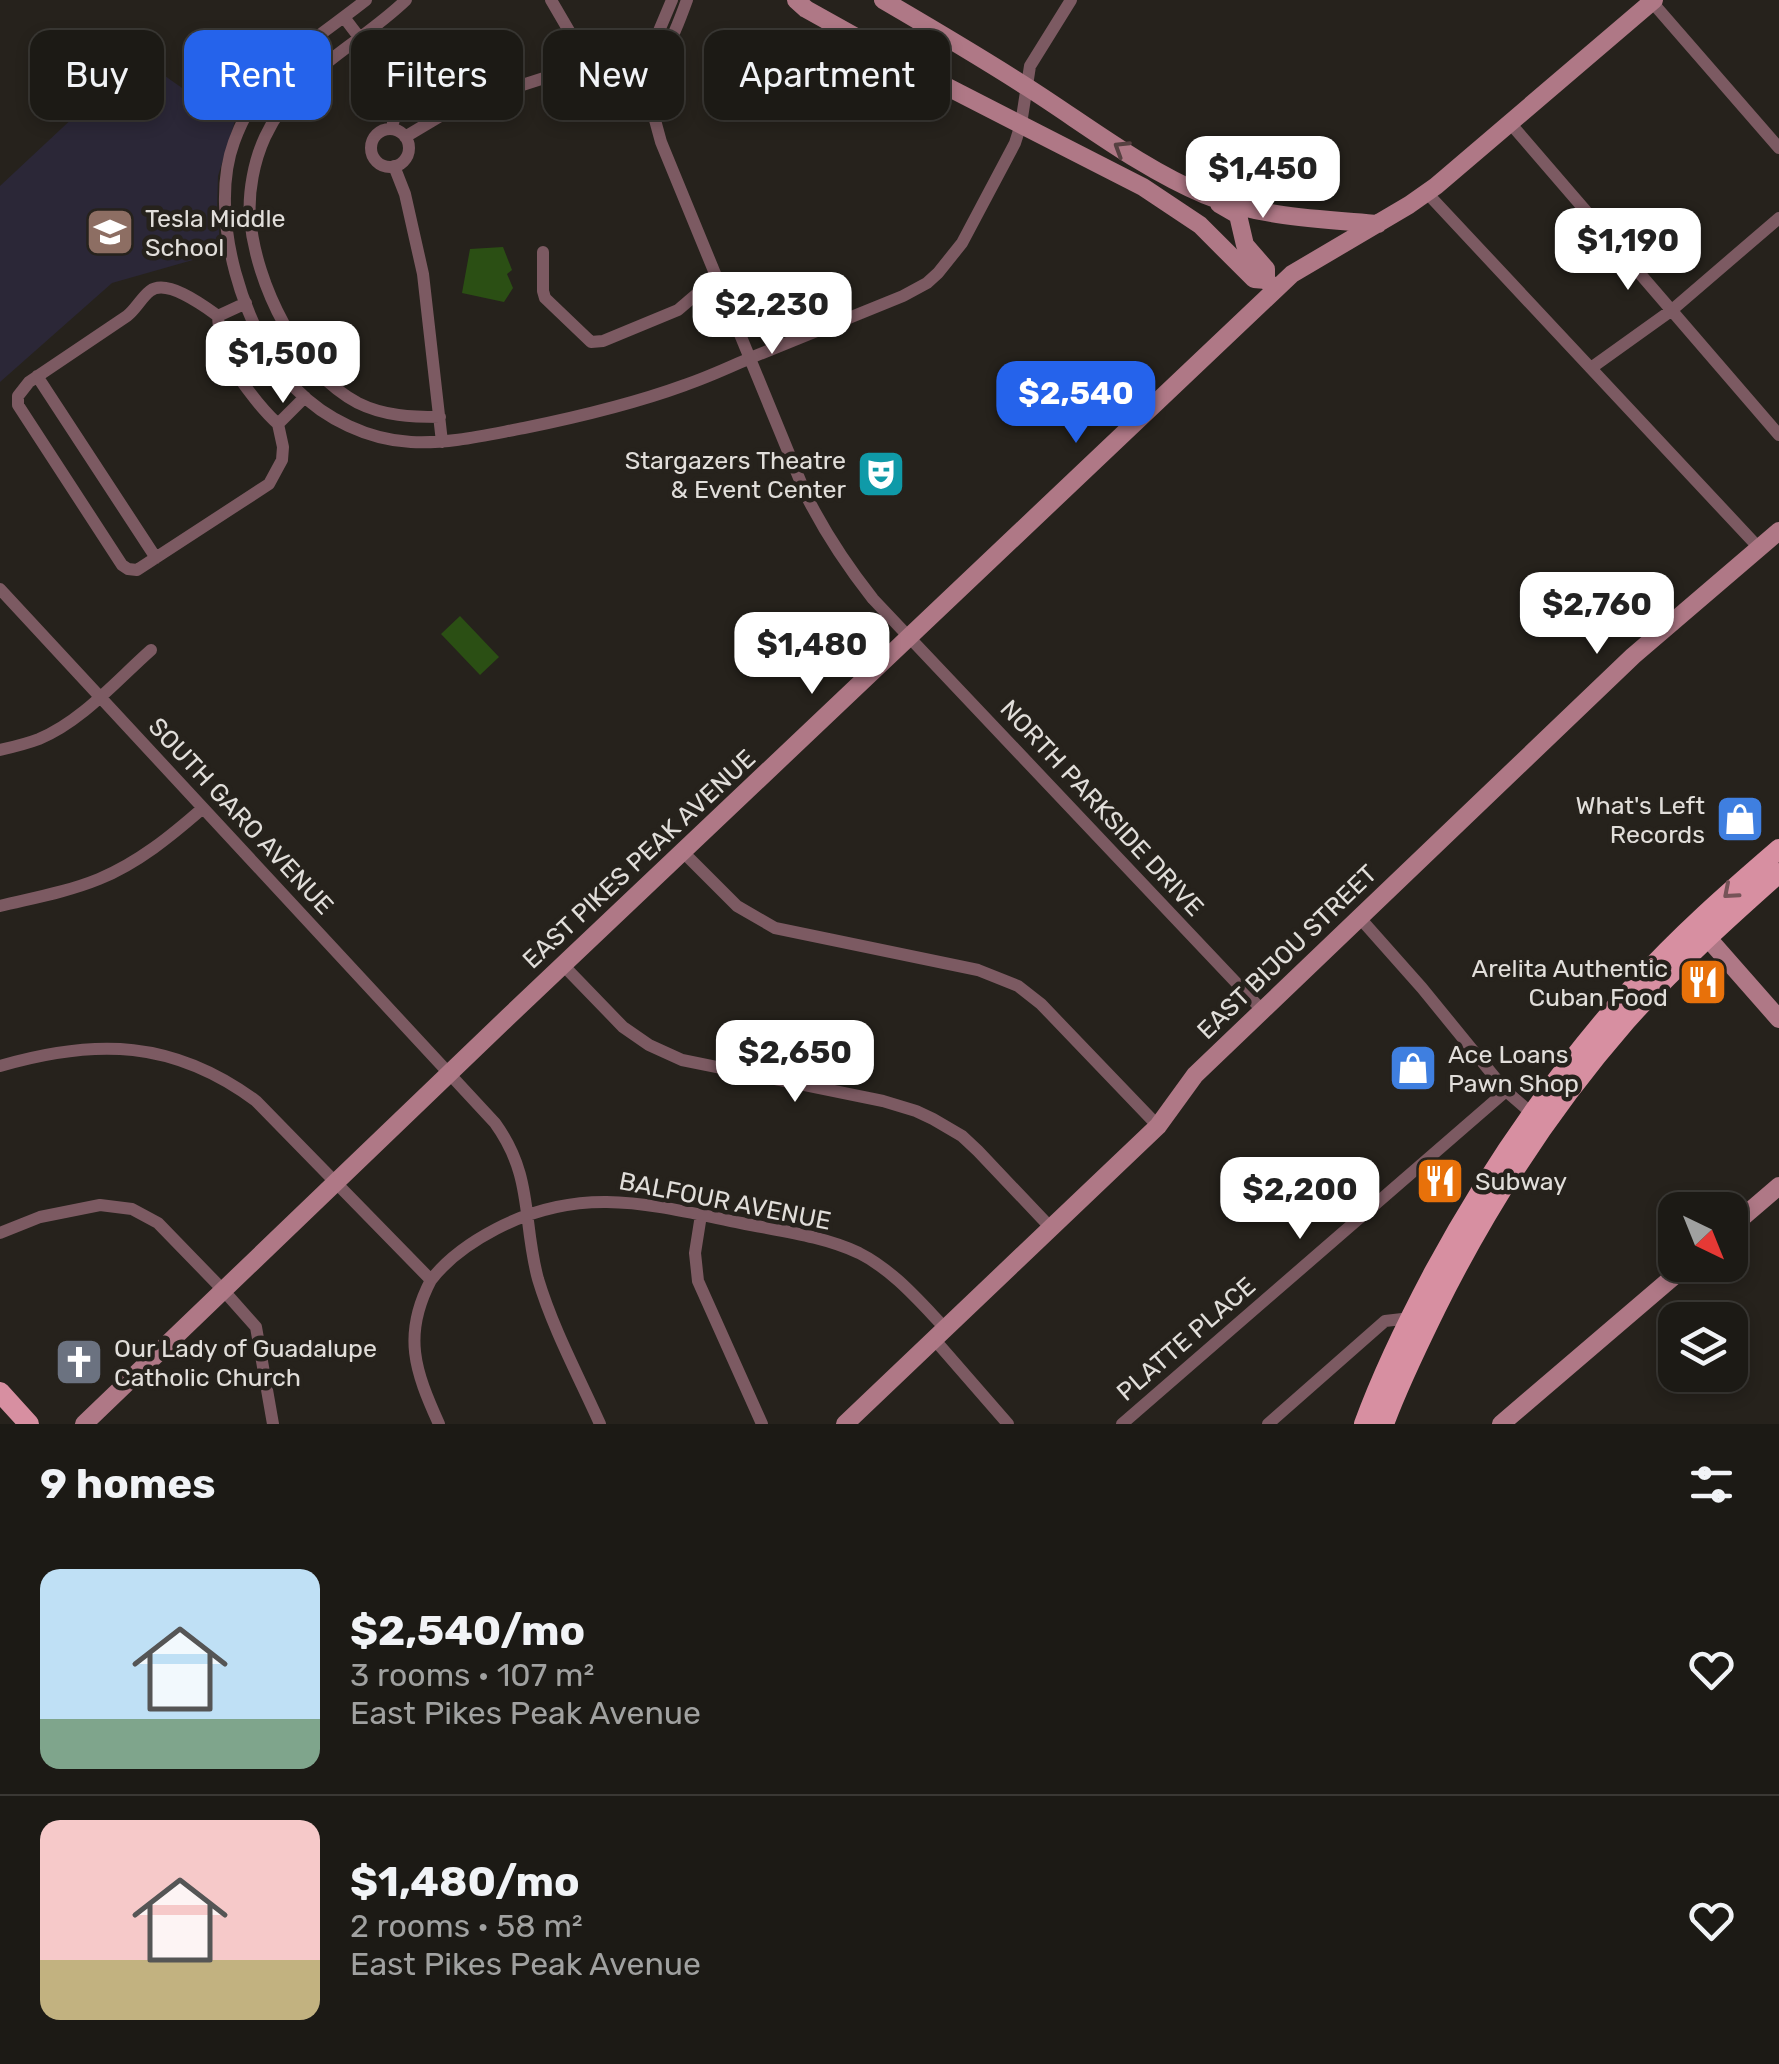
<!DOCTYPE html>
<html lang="en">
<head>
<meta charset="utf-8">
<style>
	:root { --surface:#1c1a15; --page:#25231e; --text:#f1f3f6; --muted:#a0a1a0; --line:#3a3834; --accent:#2563eb }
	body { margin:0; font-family:Rubik,sans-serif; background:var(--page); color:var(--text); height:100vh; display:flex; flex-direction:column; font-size:38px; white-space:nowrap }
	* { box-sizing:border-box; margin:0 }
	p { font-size:32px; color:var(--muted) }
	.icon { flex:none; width:55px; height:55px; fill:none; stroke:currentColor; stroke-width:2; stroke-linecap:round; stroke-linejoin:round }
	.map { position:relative; height:1424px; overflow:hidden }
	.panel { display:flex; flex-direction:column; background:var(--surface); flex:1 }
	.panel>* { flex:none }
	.hud { position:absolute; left:30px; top:30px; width:1000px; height:90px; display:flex; gap:20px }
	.needle { width:65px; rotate:137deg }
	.buttons { position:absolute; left:1658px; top:1192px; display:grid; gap:20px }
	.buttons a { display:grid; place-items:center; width:90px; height:90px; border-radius:20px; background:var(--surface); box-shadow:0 5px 15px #0003,0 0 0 2px var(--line); font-size:50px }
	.price { position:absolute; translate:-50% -85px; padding:0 22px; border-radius:20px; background:#fff; color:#222; font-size:32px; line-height:65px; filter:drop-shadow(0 2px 5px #0008) }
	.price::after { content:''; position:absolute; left:50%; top:60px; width:30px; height:22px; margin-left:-15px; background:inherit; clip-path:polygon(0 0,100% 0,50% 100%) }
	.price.selected { background:var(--accent); color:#fff }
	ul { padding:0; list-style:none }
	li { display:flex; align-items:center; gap:30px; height:250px; padding:0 40px }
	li+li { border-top:2px solid var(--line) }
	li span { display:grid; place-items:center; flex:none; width:280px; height:200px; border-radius:20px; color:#555 }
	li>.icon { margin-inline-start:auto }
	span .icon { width:120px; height:120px; fill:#fffc; stroke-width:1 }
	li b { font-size:42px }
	h2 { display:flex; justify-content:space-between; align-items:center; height:120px; padding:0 40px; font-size:42px }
	.pill { padding:0 35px; border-radius:20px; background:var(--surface); box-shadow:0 5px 15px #0003,0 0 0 2px var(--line); font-size:35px; line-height:90px }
	.pill.selected { background:var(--accent); color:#fff }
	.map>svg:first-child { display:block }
</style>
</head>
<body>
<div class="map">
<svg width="1779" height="1424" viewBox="0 0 1779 1424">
	<rect width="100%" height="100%" fill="#26221c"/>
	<path fill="#2b2737" d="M138 57 212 109 235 121 218 176 217 212 221 252 112 283 0 382V186Z"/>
	<path fill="#2b4f14" d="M503 247 512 270 507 274 513 288 504 302 462 293 470 249Z
		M460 616 499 657 480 675 441 634Z"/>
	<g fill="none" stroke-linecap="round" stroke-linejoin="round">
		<path stroke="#7c5a62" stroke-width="12" d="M366 0C309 45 261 68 234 142 207 215 244 335 296 389 325 419 369 440 411 442 449 444 486 435 524 428 578 417 633 404 685 385 709 377 732 366 755 356 805 336 854 316 903 296L927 283 938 273 962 243 1015 143 1021 124 1030 66 1071 0
			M406 0C356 48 296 70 265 137 254 161 248 192 250 218 256 285 298 371 358 403 384 416 412 417 440 417
			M551 0 579 48
			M672 0 648 57 653 65 652 109 661 142 806 495C825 533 847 566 873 599L1262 1010
			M1652 2 1779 148
			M344 17C365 47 408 90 391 129
			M569 65a19 19 0 1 1 38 0a19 19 0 1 1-38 0Z
			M606 61 653 65
			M653 65C671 46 678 24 687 0
			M605 72 652 79
			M1510 123 1779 435
			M371 148a19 19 0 1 1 38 0a19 19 0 1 1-38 0Z
			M405 137 457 106 569 70
			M394 166 405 194 423 274 442 442
			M1427 193 1759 548
			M543 252V291L545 298 591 342 603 341 678 310 699 292 717 281
			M246 303 218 316C204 306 167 278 150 291 141 298 136 309 127 316L29 382 18 396V405L122 565 128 569 137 570 269 484 282 460 283 447 278 424 305 397
			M218 316C219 327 219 339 223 350 233 372 260 408 278 424
			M1591 368 1672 310 1779 218
			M37 376 156 558
			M0 589 495 1123C534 1177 522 1220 538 1279 553 1329 579 1377 600 1424
			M0 750C13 747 26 744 39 739 82 721 116 681 151 650
			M683 852 737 906 775 928 978 970 1018 986 1041 1004 1158 1126
			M0 906C33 898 67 892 99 879 138 863 171 836 203 808
			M1359 917 1422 988 1506 1091 1536 1117
			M563 965 623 1027 649 1045 682 1060 883 1101 916 1111 933 1119 962 1136 978 1151 1051 1228
			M0 1066C96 1038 174 1040 256 1101L431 1280C402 1335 415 1371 439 1424
			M701 1215 695 1253 698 1281 762 1424
			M0 1233 40 1217 100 1205 132 1209 158 1223 224 1291 256 1327 273 1424
			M431 1280C448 1258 471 1242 496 1229 582 1184 652 1205 741 1223 780 1231 823 1236 859 1253 893 1270 919 1301 945 1328
			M934 1339 1008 1424
			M1122 1424 1506 1091
			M1268 1424 1385 1321 1411 1318"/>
		<path stroke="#af7886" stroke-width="18" d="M796 0 806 9 928 77 1143 187 1200 225 1254 279 1266 280
			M883 0C931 28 980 57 1027 87 1085 124 1141 168 1205 195 1258 217 1321 219 1378 224
			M1219 204 1238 215 1245 245 1266 269V280L1272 286
			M1699 928 1779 1019
			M1730 1228 1779 1186
			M84 1424 508 1017 1292 274 1409 205 1436 186 1654 0
			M845 1424 1158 1126 1195 1075 1633 656 1779 531
			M1501 1424 1687 1265"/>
		<path stroke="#d78fa1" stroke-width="20" d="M0 1392 29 1424
			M1364 1424C1383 1372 1408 1321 1434 1272 1490 1168 1557 1072 1635 985 1679 936 1729 892 1779 849
			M1384 1424C1399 1383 1418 1345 1437 1306 1488 1204 1551 1107 1626 1021 1673 968 1726 920 1779 873"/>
	</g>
	<defs><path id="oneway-chevron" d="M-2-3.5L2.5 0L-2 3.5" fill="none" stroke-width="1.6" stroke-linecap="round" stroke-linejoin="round" transform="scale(2.5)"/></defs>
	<use stroke="#564041" href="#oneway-chevron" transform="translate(1121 148) rotate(-148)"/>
	<use stroke="#765358" href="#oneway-chevron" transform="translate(1730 892) rotate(139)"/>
	<defs>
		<g id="school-square" transform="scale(2.5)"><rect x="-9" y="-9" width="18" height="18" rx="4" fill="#8d6e63" stroke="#26221c"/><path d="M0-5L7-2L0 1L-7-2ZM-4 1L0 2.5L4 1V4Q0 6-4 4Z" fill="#fff"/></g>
		<g id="theatre-square" transform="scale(2.5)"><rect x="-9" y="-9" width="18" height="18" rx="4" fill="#0f9aa8" stroke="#26221c"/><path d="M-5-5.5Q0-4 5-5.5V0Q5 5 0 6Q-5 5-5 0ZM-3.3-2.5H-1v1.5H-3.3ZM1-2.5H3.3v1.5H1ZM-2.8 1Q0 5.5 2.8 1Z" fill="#fff"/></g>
		<g id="shop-square" transform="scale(2.5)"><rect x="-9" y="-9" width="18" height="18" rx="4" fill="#3f7fe0" stroke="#26221c"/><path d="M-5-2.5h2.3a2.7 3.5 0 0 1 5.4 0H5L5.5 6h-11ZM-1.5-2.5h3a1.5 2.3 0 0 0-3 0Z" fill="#fff"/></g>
		<g id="restaurant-square" transform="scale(2.5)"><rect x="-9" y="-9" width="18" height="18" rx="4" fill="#e8710a" stroke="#26221c"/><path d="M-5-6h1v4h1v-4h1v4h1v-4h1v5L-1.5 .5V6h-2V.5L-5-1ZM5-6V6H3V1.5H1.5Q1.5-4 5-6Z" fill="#fff"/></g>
		<g id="church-square" transform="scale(2.5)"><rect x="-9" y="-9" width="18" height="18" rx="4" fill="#6b7280" stroke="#26221c"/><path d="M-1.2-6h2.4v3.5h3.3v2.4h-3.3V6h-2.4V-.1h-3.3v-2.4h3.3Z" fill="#fff"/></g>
	</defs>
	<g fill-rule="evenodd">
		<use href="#school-square" x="110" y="232"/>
		<use href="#theatre-square" x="881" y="474"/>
		<use href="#shop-square" x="1740" y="819"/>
		<use href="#restaurant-square" x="1703" y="982"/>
		<use href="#shop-square" x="1413" y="1068"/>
		<use href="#restaurant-square" x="1440" y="1181"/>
		<use href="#church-square" x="79" y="1362"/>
	</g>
	<g text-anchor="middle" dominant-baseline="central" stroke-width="9" stroke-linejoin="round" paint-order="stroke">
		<g font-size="25" fill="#e1deda" stroke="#26221c" text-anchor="start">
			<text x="145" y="218">Tesla Middle<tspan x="145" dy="29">School</tspan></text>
			<text x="846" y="460" text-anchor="end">Stargazers Theatre<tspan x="846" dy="29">&amp; Event Center</tspan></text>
			<text x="1705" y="805" text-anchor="end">What's Left<tspan x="1705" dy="29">Records</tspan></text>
			<text x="1668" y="968" text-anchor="end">Arelita Authentic<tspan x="1668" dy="29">Cuban Food</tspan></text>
			<text x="1448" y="1054">Ace Loans<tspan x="1448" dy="29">Pawn Shop</tspan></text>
			<text x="1475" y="1181">Subway</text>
			<text x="114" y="1348">Our Lady of Guadalupe<tspan x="114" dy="29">Catholic Church</tspan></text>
		</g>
		<g font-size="25" fill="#e1deda" stroke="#26221c">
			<text transform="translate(1102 808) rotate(47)">NORTH PARKSIDE DRIVE</text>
			<text transform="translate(241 816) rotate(47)">SOUTH GARO AVENUE</text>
			<text transform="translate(639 859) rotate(-43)">EAST PIKES PEAK AVENUE</text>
			<text transform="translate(1287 952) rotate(-44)">EAST BIJOU STREET</text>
			<text transform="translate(725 1201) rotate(11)">BALFOUR AVENUE</text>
			<text transform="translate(1186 1339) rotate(-41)">PLATTE PLACE</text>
		</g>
	</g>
</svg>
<div class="buttons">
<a><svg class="needle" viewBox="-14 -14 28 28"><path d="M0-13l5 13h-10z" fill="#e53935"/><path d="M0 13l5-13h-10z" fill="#a0a1a0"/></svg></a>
<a><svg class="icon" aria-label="layers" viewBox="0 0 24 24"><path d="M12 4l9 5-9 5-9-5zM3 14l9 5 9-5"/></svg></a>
</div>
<b class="price" style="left:1263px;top:221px">$1,450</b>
<b class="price" style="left:1628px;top:293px">$1,190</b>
<b class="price" style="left:772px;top:357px">$2,230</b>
<b class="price" style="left:283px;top:406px">$1,500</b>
<b class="price selected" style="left:1076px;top:446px">$2,540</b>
<b class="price" style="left:1597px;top:657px">$2,760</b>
<b class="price" style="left:812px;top:697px">$1,480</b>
<b class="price" style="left:795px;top:1105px">$2,650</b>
<b class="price" style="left:1300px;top:1242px">$2,200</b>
<div class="hud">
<a class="pill">Buy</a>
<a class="pill selected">Rent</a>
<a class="pill">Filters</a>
<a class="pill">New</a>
<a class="pill">Apartment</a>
</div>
</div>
<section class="panel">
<h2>9 homes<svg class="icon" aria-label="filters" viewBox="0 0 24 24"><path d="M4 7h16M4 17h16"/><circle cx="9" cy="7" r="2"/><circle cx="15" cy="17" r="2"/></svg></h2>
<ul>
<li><span style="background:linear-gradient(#bfe0f5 75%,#7fa58c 0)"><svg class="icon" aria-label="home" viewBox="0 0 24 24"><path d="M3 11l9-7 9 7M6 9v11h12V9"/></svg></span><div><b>$2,540/mo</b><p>3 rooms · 107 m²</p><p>East Pikes Peak Avenue</p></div><svg class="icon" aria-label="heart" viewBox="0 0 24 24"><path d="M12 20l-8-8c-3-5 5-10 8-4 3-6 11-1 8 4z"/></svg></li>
<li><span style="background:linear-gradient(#f6c9c9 70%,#c2b280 0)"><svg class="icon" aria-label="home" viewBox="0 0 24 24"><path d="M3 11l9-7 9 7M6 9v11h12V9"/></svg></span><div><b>$1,480/mo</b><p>2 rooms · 58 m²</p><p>East Pikes Peak Avenue</p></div><svg class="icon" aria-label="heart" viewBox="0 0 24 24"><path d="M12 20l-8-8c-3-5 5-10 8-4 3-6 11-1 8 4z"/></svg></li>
</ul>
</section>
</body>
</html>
